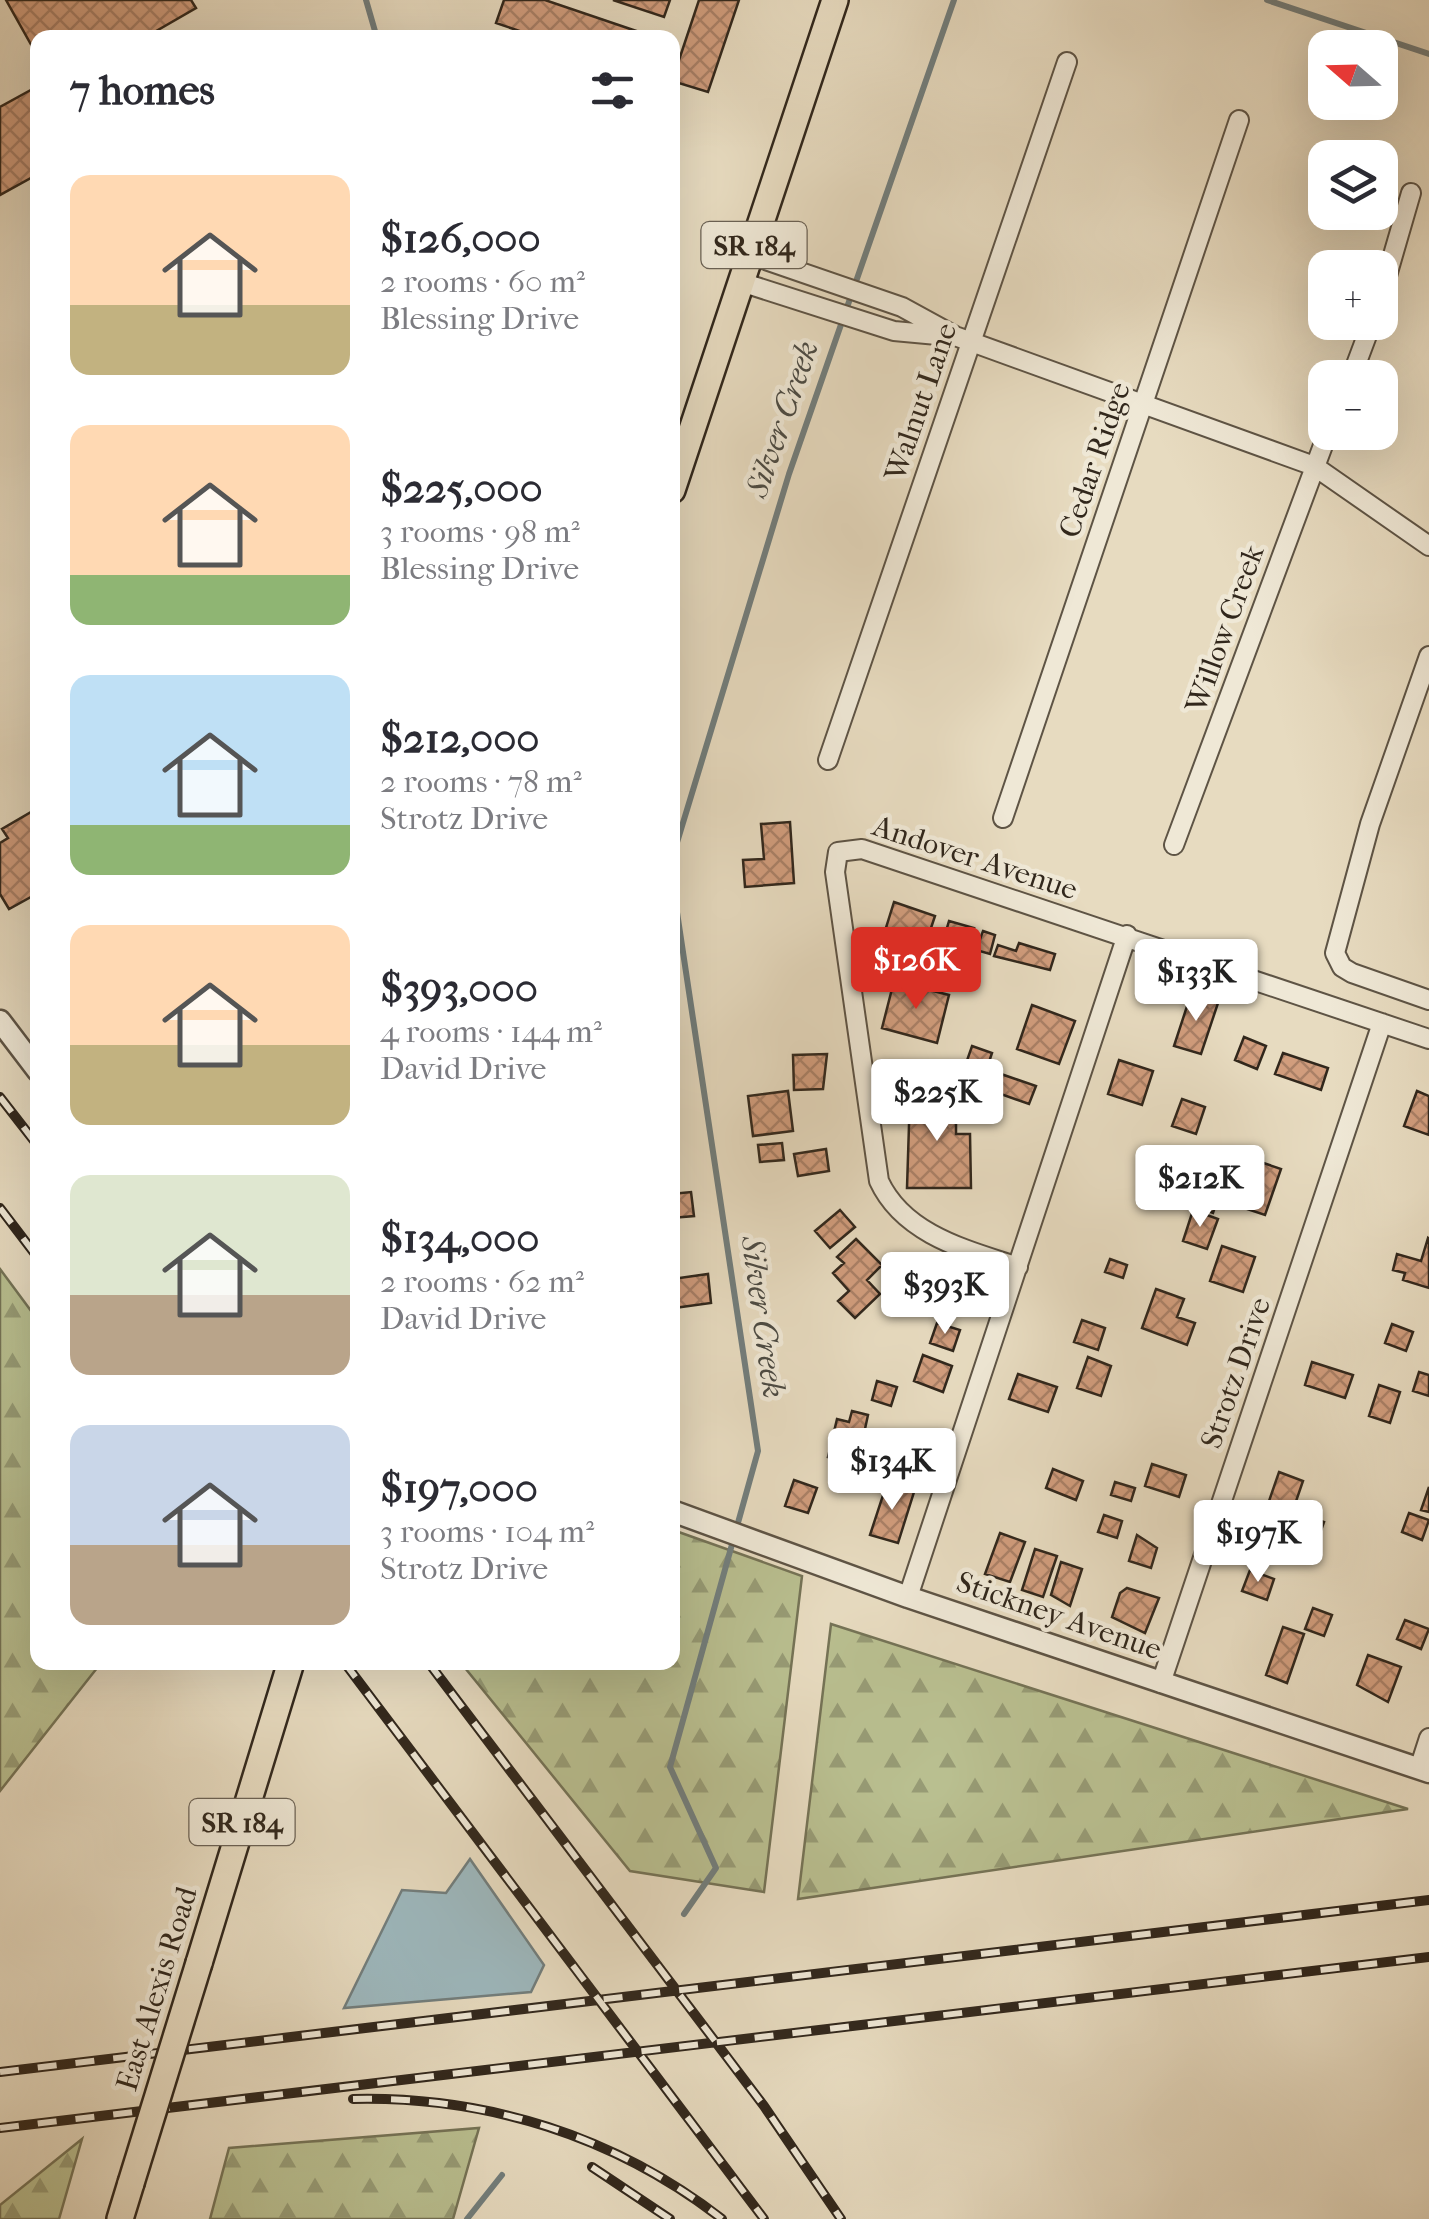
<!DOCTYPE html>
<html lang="en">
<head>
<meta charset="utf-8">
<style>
	:root { --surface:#fff; --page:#f2f2f3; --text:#2b2b33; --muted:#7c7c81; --accent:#d93025 }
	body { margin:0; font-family:"IM FELL French Canon",serif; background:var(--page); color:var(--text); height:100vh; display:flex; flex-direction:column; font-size:38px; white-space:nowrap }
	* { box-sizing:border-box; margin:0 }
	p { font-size:32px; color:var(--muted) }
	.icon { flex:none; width:55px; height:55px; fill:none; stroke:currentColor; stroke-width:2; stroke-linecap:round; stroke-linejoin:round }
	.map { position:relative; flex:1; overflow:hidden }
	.drawer { position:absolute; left:30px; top:30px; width:650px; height:1640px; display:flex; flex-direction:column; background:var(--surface); border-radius:20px; box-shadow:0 10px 40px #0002 }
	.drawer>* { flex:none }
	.needle { width:65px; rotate:290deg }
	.controls { position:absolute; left:1308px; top:30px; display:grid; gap:20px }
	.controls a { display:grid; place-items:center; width:90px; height:90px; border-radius:20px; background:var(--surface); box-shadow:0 10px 40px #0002; font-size:50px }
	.price { position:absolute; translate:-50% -85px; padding:0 22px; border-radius:10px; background:#fff; color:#222; font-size:32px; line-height:65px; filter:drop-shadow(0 2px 5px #0008) }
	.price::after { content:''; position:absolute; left:50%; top:60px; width:30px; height:22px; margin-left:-15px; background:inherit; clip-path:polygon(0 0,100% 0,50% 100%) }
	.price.active { background:var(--accent); color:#fff }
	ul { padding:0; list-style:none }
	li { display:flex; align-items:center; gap:30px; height:250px; padding:0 40px }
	li span { display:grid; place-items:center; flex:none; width:280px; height:200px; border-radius:20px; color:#555 }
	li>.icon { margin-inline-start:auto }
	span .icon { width:120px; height:120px; fill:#fffc; stroke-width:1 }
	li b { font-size:42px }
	h2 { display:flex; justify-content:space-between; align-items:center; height:120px; padding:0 40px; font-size:42px }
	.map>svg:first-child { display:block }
</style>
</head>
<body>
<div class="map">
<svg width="1429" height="2219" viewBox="0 0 1429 2219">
	<defs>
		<pattern id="forest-firs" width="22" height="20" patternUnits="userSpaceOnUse" patternTransform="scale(2.5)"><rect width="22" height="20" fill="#b9bf90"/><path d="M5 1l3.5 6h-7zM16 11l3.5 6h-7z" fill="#979b75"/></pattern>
		<pattern id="building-cross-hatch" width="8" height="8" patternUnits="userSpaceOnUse" patternTransform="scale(2.5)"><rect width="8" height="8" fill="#d19d7d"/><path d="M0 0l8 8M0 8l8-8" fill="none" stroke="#aa8066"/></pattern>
	</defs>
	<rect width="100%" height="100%" fill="#e7dbc0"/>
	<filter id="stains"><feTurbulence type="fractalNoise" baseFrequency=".002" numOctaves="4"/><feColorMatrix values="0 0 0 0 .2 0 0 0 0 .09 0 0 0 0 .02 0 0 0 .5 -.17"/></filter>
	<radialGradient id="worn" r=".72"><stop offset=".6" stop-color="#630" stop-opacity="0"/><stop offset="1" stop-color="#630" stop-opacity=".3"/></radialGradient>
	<path fill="url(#forest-firs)" stroke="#757356" stroke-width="2.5" d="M0 1269 37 1319 38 1662 101 1663 0 1791Z
		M673 1530 802 1576 764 1892 630 1871 461 1663 672 1662Z
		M831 1624 1408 1809 798 1899Z
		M479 2128 453 2219H210L229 2148Z
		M82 2139 59 2219H0V2205Z"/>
	<path fill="#9db8be" stroke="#727e7d" stroke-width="2.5" d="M470 1859 544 1965 531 1992 344 2008 402 1890 446 1893Z"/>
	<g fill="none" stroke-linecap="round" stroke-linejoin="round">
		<path stroke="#727e7d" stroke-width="6" d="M366 0 377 38
			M1267 0 1429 54
			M672 859 789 474 954 0
			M672 879 758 1451 670 1767 716 1868 684 1914
			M467 2219 502 2175"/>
	</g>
	<path fill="url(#building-cross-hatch)" stroke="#31271c" stroke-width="2.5" d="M6 0H191L196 8 144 38H38V57Z
		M504 0H545L657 38H540L496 23Z
		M613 0H670L664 17Z
		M699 0H739L708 92 672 81Z
		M38 86V174L0 195V107Z
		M38 808V893L9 909 0 894V843L8 838 2 829Z
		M790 822 794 883 745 887 743 860 764 859 761 824Z
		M894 902 935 916 919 964 898 958 905 937 885 931Z
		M949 921 974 928 966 953 942 945Z
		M983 931 995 935 990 954 976 950Z
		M1019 943 1055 954 1050 970 994 956 998 945 1016 951Z
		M894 981 949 995 937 1043 882 1028Z
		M1191 994 1218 1003 1201 1054 1174 1046Z
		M1032 1005 1075 1021 1059 1064 1017 1049Z
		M1244 1037 1266 1046 1257 1069 1235 1060Z
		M972 1046 992 1053 982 1083 962 1075Z
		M1283 1053 1328 1068 1321 1090 1275 1074Z
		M827 1054 823 1089 794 1090 793 1055Z
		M1119 1060 1153 1071 1142 1105 1108 1094Z
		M1001 1074 1036 1086 1029 1104 995 1092Z
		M788 1091 793 1131 753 1136 748 1096Z
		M1417 1091 1429 1096V1135L1404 1126Z
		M910 1094H956V1134H970L971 1188H907Z
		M1182 1099 1205 1107 1196 1134 1172 1126Z
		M782 1143 784 1160 760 1162 758 1145Z
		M826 1149 829 1171 798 1176 794 1154Z
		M1228 1151 1281 1169 1265 1215 1238 1206 1247 1181 1220 1172Z
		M1201 1185 1220 1192 1213 1213 1194 1206Z
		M691 1192 694 1216 672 1218V1194Z
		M840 1210 855 1227 830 1248 815 1231Z
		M1193 1210 1218 1219 1207 1249 1183 1241Z
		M1428 1238 1429 1239V1288L1403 1280 1405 1273 1393 1270 1397 1254 1421 1261Z
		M856 1239 882 1265 867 1280 880 1294 855 1318 838 1301 849 1291 833 1273 844 1263 837 1257Z
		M1222 1246 1255 1257 1243 1292 1210 1281Z
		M1110 1259 1127 1265 1123 1278 1105 1272Z
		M708 1274 711 1303 674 1308 672 1279Z
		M1156 1289 1184 1299 1177 1317 1195 1323 1187 1345 1142 1328Z
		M1082 1320 1105 1328 1098 1350 1074 1342Z
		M937 1323 960 1330 953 1351 930 1343Z
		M1392 1324 1413 1332 1406 1351 1385 1343Z
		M923 1355 952 1366 943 1392 914 1381Z
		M1088 1357 1111 1366 1101 1396 1077 1388Z
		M1312 1362 1353 1375 1345 1398 1305 1385Z
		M1419 1372 1429 1375V1396L1413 1391Z
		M1018 1374 1057 1387 1048 1412 1009 1399Z
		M877 1381 897 1387 891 1406 872 1400Z
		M1379 1385 1400 1392 1390 1423 1369 1416Z
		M852 1411 868 1415 865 1429 877 1432 868 1467 828 1457 837 1419 849 1422Z
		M1152 1464 1186 1475 1179 1497 1145 1486Z
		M1053 1469 1083 1481 1076 1500 1046 1488Z
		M1279 1472 1303 1481 1292 1513 1268 1504Z
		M794 1480 817 1488 808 1513 785 1506Z
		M1115 1482 1135 1488 1131 1501 1111 1495Z
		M887 1483 914 1492 898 1543 870 1535Z
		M1429 1487V1512L1421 1510Z
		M1298 1513 1324 1522 1317 1542 1291 1533Z
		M1409 1513 1429 1520 1422 1540 1402 1532Z
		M1104 1515 1122 1521 1117 1538 1098 1532Z
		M1000 1533 1025 1542 1010 1582 985 1574Z
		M1137 1535 1157 1548 1151 1568 1129 1561Z
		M1035 1549 1057 1556 1043 1597 1022 1590Z
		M1061 1562 1082 1569 1070 1606 1051 1595Z
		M1250 1570 1274 1579 1267 1600 1242 1591Z
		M1127 1588 1159 1598 1145 1633 1112 1617 1120 1593Z
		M1313 1608 1332 1615 1324 1636 1305 1629Z
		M1405 1620 1429 1629 1421 1649 1397 1639Z
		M1283 1627 1304 1634 1287 1683 1266 1675Z
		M1368 1655 1401 1667 1388 1702 1357 1685Z"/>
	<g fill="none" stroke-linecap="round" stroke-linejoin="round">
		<g stroke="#5e5445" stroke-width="22">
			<path id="minor" d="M751 255 902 307 955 336 1314 466 1429 546
				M741 282 894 331 948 336
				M1380 300 1411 193
				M1351 378 1372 322
				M1429 656 1370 824 1335 953 1342 967 1352 973 1429 1000
				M828 760 1067 62
				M1003 818 1239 120
				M1174 845 1328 432
				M1018 1267C967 1250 904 1235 879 1181L835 872 838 852 862 849 1429 1039
				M908 1597 1127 935
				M1161 1683 1382 1023
				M1419 1769 1429 1738"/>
		</g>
		<g stroke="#5e5445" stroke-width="25">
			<path id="tertiary" d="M0 1021 38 1071
				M672 1511 908 1597 1429 1772"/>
		</g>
		<g stroke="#31271c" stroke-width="30">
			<path id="primary" d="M672 490 835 0
				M199 1963 291 1662
				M120 2219 131 2183"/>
		</g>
		<use href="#minor" stroke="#efe8d6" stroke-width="18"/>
		<use href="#tertiary" stroke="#efe8d6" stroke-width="20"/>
		<use href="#primary" stroke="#e7dbc0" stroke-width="25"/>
		<g stroke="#31271c" stroke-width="10">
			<path id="rail" d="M0 1097 38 1146
				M0 1208 38 1258
				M344 1662 764 2219
				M428 1662 764 2106 841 2219
				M0 2072 1429 1900
				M353 2099C487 2096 615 2136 722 2219
				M0 2128 1429 1957
				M592 2167 670 2219"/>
		</g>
		<use href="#rail" stroke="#efe8d6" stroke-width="6" stroke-dasharray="19" stroke-linecap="butt"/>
		<g stroke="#31271c" stroke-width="30" stroke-linecap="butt">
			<path id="primary-bridge" d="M131 2183 199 1963"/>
		</g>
		<use href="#primary-bridge" stroke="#e7dbc0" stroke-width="25"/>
	</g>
	<g text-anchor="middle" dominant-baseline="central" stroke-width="9" stroke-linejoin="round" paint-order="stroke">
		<g fill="#efe8d6" stroke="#6a6154" stroke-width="2.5">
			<rect x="701.5" y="222" width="105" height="46" rx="8"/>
			<rect x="189.5" y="1799" width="105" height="46" rx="8"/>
		</g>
		<g font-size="28" font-weight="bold" fill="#31271c">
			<text x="754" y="245">SR 184</text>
			<text x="242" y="1822">SR 184</text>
		</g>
		<g font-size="30" fill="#31271c" stroke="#efe8d6">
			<text transform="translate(921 402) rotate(-71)">Walnut Lane</text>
			<text transform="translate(1095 460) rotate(-71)">Cedar Ridge</text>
			<text transform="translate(1225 629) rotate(-70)">Willow Creek</text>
			<text transform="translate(975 858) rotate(18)">Andover Avenue</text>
			<text transform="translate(1236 1373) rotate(-71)">Strotz Drive</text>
			<text transform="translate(1059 1616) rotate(19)">Stickney Avenue</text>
			<text transform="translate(157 1989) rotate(-73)">East Alexis Road</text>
		</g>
		<g font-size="32" font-style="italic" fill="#4c4b44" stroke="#efe8d6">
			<text transform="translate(782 419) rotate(-71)">Silver Creek</text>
			<text transform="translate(763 1317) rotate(82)">Silver Creek</text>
		</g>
	</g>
	<rect width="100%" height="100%" filter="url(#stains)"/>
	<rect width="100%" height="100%" fill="url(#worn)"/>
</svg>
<div class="controls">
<a><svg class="needle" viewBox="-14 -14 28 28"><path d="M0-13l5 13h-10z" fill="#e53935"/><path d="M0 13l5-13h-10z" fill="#7c7c81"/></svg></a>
<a><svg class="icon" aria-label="layers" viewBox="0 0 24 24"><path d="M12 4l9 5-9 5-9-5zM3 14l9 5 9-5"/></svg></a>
<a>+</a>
<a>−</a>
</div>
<b class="price active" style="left:916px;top:1012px">$126K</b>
<b class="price" style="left:1196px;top:1024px">$133K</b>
<b class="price" style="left:937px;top:1144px">$225K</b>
<b class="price" style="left:1200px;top:1230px">$212K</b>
<b class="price" style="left:945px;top:1337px">$393K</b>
<b class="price" style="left:892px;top:1513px">$134K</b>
<b class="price" style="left:1258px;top:1585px">$197K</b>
<section class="drawer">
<h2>7 homes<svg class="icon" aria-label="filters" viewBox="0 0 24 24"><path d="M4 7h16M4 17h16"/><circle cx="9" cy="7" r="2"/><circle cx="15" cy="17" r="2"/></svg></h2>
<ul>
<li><span style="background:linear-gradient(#ffd9b3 65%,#c2b280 0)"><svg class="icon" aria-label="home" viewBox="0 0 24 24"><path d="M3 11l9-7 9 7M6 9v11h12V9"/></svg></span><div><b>$126,000</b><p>2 rooms · 60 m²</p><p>Blessing Drive</p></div></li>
<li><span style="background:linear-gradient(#ffd9b3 75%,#8fb573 0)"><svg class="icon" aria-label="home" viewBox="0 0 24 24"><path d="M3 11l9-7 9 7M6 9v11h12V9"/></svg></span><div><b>$225,000</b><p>3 rooms · 98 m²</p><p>Blessing Drive</p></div></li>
<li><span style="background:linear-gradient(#bfe0f5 75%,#8fb573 0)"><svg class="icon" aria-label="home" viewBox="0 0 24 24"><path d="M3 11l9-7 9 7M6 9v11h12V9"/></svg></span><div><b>$212,000</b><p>2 rooms · 78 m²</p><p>Strotz Drive</p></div></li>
<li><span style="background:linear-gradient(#ffd9b3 60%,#c2b280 0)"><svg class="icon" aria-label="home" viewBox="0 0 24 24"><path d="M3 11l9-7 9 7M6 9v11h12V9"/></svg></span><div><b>$393,000</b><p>4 rooms · 144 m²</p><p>David Drive</p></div></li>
<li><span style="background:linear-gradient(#dfe7d0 60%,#b9a48a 0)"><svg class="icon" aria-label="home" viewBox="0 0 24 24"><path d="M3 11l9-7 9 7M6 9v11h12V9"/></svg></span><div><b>$134,000</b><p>2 rooms · 62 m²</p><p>David Drive</p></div></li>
<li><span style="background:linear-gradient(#c9d6e8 60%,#b9a48a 0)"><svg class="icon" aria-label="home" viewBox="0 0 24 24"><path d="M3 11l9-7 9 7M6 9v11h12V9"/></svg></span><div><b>$197,000</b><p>3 rooms · 104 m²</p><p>Strotz Drive</p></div></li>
</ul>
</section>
</div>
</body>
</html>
